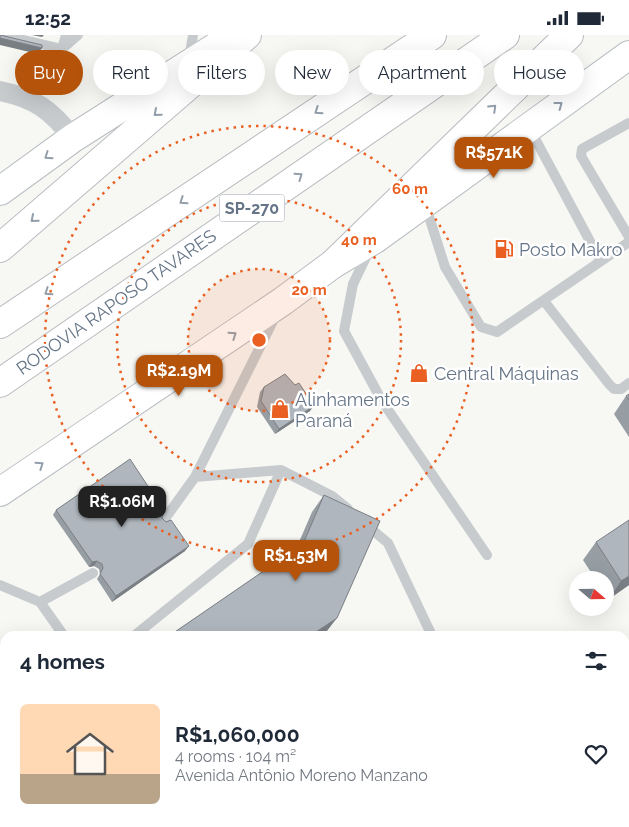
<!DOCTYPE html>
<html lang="en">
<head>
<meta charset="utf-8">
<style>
	:root { --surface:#fff; --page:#f6f6f7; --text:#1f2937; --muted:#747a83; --line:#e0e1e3; --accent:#b45309 }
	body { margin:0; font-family:Raleway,sans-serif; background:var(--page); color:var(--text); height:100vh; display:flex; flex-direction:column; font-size:19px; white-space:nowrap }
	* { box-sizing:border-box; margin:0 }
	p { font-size:16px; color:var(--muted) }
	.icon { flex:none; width:28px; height:28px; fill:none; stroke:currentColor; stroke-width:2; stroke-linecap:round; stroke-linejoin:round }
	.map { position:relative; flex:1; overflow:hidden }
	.sheet { position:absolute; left:0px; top:596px; width:630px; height:196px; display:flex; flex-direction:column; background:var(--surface); border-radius:15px 15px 0 0; box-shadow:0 5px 20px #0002 }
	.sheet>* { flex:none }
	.hud { position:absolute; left:15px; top:15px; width:600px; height:45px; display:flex; gap:10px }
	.needle { width:32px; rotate:110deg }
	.tools { position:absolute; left:569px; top:536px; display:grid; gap:10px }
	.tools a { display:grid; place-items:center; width:45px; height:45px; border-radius:50%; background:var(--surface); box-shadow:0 5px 20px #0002; font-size:25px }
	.price { position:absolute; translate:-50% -42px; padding:0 11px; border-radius:10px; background:var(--accent); color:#fff; font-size:16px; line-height:32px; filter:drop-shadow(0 1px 2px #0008) }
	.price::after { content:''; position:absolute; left:50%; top:30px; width:15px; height:11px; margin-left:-8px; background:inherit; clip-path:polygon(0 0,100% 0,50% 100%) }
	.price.on { background:#222; color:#fff }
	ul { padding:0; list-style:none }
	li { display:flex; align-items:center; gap:15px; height:125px; padding:0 20px }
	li+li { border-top:1px solid var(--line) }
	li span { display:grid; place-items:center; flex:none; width:140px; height:100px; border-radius:8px; color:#555 }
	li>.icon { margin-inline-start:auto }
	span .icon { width:60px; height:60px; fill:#fffc; stroke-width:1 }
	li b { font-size:21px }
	h2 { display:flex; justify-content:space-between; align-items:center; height:60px; padding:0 20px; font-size:21px }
	.tag { padding:0 18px; border-radius:22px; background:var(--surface); box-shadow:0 5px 20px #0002; font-size:18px; line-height:45px }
	.tag.on { background:var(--accent); color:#fff }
	.status { display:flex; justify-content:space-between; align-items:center; height:35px; padding:0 25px; background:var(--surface); direction:ltr }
	.status svg { height:14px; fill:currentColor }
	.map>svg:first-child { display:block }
</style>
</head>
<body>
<div class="status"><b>12:52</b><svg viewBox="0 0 49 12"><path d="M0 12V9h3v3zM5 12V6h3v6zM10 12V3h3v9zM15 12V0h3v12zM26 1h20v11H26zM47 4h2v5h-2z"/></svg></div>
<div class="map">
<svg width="629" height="792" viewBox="0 0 629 792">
	<rect width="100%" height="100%" fill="#f7f8f4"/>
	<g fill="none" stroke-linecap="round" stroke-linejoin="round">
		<g stroke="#b9bec3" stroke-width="30">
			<path id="secondary" d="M0 156 73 103 230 3
				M0 457 283 266 333 229 375 204 629 20"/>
		</g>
		<g stroke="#b9bcc0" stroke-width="30">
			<path id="highway" d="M0 213 247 0
				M333 229 569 0
				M0 289 432 0
				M0 348 505 0"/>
		</g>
		<path stroke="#c7cbce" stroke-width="10" d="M2 0 62 14
			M66 0 62 14 78 0
			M189 24 193 0
			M629 88 582 114 581 121 629 202
			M530 94 600 225
			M425 169 445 232 481 292 497 297 629 207
			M370 214 353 249 344 296 382 366 487 520
			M544 266 609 349 614 354H621L629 348
			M195 442 281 435 332 461 348 474
			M164 485 195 442 276 280
			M364 488 388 508 432 601
			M0 550 40 567 64 601
			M40 567 93 538
			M134 601 248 509 281 435
			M184 788 187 792"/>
		<path stroke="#c7cbce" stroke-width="20" d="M0 56C35 63 51 75 73 103
			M0 721 5 728
			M47 788 50 792"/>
		<use href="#secondary" stroke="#fff" stroke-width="28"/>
		<use href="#highway" stroke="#fff" stroke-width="28"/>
	</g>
	<path fill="#969da3" d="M264 352 310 376 275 399 257 372 260 357Z
		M629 359V402L614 379 626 361Z
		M324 460V600L323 601H169L296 514 312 477Z
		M56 475 162 483 185 516 112 567 97 544 100 539 99 534 94 531 89 532 53 480Z
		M596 507 629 550 609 564 605 558V545H596L583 525Z"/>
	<path fill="#7a7f84" d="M32 0H44L42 2Z
		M0 3 42 13 38 19 0 10Z
		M314 371 310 376 275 399 279 394Z
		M189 511 185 516 112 567 116 561Z
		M97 526 94 531 89 532 92 527Z
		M629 541V550L609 564 621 546Z
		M337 583 323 601H310Z"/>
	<path fill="#afb6bd" stroke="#7a7f84" d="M0 0 42 10V13L0 3Z
		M285 339 295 350 299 348 314 371 279 394 261 366 264 352Z
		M629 359V365L626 361Z
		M130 424 163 474 162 483 166 487 171 485 189 511 116 561 100 539 103 533 102 529 97 526 92 527 56 475Z
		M324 460 380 486 337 583 310 601H169L303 509Z
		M629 485V541L621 546 596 507Z"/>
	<defs><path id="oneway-chevron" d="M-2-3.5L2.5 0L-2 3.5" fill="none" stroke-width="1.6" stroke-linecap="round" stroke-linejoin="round" transform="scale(1.25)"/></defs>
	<g stroke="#939eab">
		<use href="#oneway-chevron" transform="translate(559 70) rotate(-37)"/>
		<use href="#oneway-chevron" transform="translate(493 73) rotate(-44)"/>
		<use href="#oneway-chevron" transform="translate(318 76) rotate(146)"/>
		<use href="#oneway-chevron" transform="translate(157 78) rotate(139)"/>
		<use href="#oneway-chevron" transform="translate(48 121) rotate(145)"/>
		<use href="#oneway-chevron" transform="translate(299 141) rotate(-35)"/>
		<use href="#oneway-chevron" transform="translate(183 166) rotate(146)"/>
		<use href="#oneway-chevron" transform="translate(34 184) rotate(139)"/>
		<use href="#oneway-chevron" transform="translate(48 257) rotate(146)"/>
		<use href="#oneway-chevron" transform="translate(233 300) rotate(-34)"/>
		<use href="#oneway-chevron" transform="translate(40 430) rotate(-34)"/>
	</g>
	<circle cx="259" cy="305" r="71" fill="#ea6022" fill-opacity=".12"/>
	<g fill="none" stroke="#ea6022" stroke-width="2.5" stroke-dasharray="2.5 5">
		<circle cx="259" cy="305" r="71"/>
		<circle cx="259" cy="305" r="142"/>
		<circle cx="259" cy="305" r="214"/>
	</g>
	<defs>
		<g id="fuel-bare" transform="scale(1.5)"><path d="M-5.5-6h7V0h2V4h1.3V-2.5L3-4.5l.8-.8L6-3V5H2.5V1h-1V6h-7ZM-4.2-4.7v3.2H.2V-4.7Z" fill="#ea6022" stroke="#fff" stroke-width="2.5" paint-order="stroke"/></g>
		<g id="shop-bare" transform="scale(1.5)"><path d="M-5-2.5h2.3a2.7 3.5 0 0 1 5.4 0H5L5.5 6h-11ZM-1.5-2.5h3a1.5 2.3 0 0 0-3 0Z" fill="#ea6022" stroke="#fff" stroke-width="2.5" paint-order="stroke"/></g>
	</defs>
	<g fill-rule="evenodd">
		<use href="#fuel-bare" x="504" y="214"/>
		<use href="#shop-bare" x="419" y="338"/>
		<use href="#shop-bare" x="280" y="374"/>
	</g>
	<g text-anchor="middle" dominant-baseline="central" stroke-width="5" stroke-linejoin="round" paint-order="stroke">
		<rect fill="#fff" stroke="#939eab" stroke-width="1" x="219.5" y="159.5" width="65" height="27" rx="4"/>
		<g font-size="16" font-weight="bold" fill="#657587">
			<text x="252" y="173">SP-270</text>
		</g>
		<g font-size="18" fill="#657587" stroke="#fff" text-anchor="start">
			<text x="519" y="214">Posto Makro</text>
			<text x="434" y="338">Central Máquinas</text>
			<text x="295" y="364">Alinhamentos<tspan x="295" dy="21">Paraná</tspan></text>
		</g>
		<g font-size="18" fill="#657587" stroke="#fff">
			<text transform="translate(116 267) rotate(-35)">RODOVIA RAPOSO TAVARES</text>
		</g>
	</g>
	<circle cx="259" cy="305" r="8" fill="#ea6022" stroke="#fff" stroke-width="2.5"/>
	<g font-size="15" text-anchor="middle" font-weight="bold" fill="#ea6022" stroke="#fff" stroke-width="5" stroke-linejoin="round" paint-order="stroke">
		<text x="410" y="159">60 m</text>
		<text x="359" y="210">40 m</text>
		<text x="309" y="260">20 m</text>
	</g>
</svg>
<div class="tools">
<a><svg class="needle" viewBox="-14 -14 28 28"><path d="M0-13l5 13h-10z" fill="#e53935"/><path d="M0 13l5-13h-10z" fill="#747a83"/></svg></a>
</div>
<b class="price" style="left:494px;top:144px">R$571K</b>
<b class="price" style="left:179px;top:362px">R$2.19M</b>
<b class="price on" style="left:122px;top:493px">R$1.06M</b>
<b class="price" style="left:296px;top:547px">R$1.53M</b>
<div class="hud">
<a class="tag on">Buy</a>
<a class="tag">Rent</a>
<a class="tag">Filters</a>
<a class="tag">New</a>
<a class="tag">Apartment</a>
<a class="tag">House</a>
</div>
<section class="sheet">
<h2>4 homes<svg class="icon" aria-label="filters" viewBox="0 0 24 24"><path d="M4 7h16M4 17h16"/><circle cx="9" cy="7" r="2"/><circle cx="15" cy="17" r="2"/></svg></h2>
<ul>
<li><span style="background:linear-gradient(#ffd9b3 70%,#b9a48a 0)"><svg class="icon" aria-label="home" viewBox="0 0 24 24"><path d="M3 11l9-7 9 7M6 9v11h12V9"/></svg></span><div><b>R$1,060,000</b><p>4 rooms · 104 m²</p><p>Avenida Antônio Moreno Manzano</p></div><svg class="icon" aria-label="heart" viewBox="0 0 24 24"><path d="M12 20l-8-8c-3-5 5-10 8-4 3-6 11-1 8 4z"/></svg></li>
</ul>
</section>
</div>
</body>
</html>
